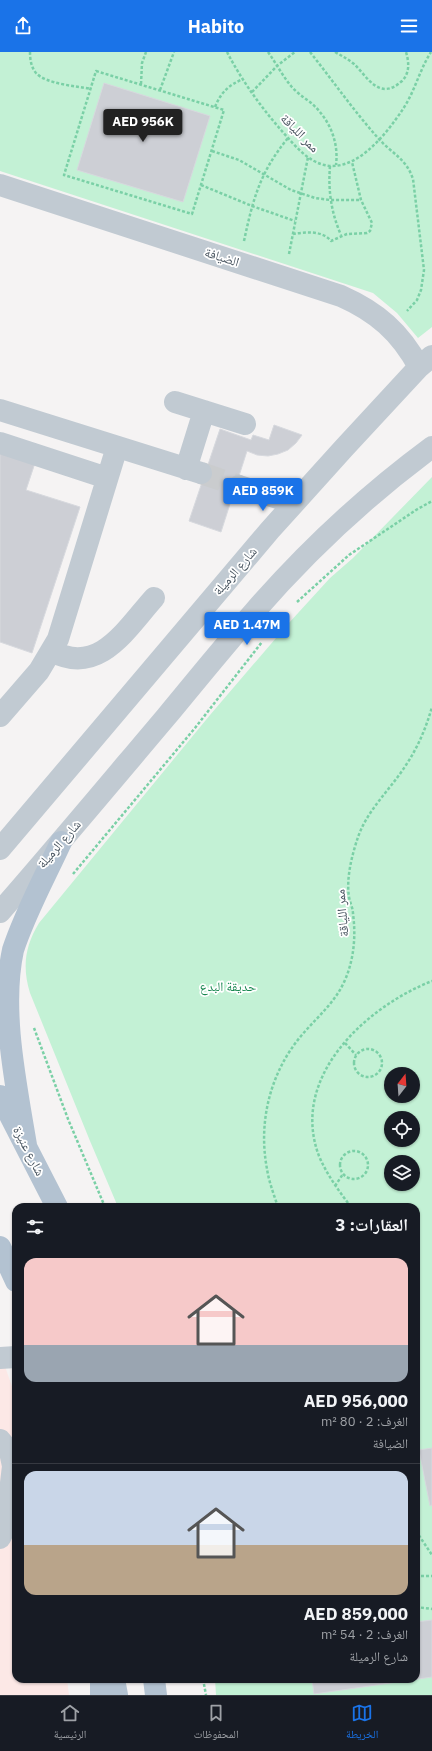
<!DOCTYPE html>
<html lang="ar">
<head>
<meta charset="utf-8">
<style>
	:root { --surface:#171b24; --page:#242831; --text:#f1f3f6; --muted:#9ea1a6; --line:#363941; --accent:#1a73e8 }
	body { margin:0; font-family:"IBM Plex Sans","Noto Naskh Arabic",sans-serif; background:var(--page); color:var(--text); direction:rtl; height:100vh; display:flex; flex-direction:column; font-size:15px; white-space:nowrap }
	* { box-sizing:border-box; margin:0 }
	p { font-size:13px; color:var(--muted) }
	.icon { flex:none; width:22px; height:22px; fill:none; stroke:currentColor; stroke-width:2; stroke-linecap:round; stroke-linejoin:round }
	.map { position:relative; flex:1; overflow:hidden; direction:ltr }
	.side { position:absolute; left:12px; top:1151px; width:408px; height:480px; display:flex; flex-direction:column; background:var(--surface); border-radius:12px; box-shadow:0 1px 3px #0004; direction:rtl }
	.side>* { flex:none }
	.needle { width:26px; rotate:17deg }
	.buttons { position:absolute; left:384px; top:1015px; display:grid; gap:8px }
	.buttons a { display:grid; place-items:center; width:36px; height:36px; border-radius:50%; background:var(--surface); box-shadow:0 1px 3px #0004; font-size:20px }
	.price { position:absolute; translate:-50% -34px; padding:0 9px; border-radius:4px; background:var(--accent); color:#fff; font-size:13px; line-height:26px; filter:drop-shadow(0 1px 2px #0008) }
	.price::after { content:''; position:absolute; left:50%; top:24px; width:12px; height:9px; margin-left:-6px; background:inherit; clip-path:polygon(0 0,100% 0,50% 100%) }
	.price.on { background:#222; color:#fff }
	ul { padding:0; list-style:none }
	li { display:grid; align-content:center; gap:8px; height:212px; padding:0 12px }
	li+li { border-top:1px solid var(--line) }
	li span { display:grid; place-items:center; height:124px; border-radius:12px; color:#555 }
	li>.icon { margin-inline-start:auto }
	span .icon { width:72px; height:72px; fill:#fffc; stroke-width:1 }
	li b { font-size:17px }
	h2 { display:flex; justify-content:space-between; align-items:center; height:48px; padding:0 12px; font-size:17px }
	header { display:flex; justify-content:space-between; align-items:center; height:52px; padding:0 12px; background:var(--accent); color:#fff; font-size:18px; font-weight:800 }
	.tab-bar { display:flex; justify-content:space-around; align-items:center; height:56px; border-top:1px solid var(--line); background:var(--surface); font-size:11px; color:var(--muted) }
	.tab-bar a { display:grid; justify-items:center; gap:2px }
	.tab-bar .on { color:var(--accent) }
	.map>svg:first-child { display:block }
</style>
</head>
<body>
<header><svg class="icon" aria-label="menu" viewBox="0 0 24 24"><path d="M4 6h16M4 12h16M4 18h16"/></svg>Habito<svg class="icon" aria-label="share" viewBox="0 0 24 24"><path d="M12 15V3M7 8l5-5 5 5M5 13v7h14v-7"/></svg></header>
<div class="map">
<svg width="432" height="1643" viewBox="0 0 432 1643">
	<rect width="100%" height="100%" fill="#f5f3f3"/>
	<path fill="#fce8e6" d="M0 1300 16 1346V1627H67L69 1643H0Z"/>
	<path fill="#c3f1d5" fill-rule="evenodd" d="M0 0H432V275L418 286 397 261 373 241 0 119Z
		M432 425V1643H216L215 1627H416V1155H118L90 1089 30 941C22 915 25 894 39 871L210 663 288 572 330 526 353 506ZM391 1022H413V1044H391ZM391 1066H413V1088H391ZM391 1110H413V1132H391Z"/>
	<path fill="#cdcfd5" stroke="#d7d9de" d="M104 31 210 64 183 150 77 118Z
		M274 373 302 383 296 391 288 398 278 402 268 404 257 403 247 399 221 480 189 469 220 377 251 388 253 383 269 388Z
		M0 397 36 408 26 438 80 455 32 601 0 590Z
		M432 1396V1453L430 1454 419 1398Z
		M432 1568V1625L314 1642 312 1627H416V1570Z"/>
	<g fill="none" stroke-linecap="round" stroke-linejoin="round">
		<path stroke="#caccce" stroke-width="22" stroke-dasharray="22 11" stroke-linecap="butt" d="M201 421 239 434"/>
		<path stroke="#7ad0a6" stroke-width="2.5" stroke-dasharray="3 2" stroke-linecap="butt" d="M30 0C30 7 31 15 36 21 46 32 76 34 91 37
			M227 0C241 27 260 54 281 78 290 88 301 102 314 109 350 129 385 84 403 57 415 39 419 19 431 0
			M268 0C276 11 282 23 291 34 296 40 303 45 310 50 329 66 339 89 336 113
			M310 0C333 29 354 59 378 86 392 102 406 106 413 127L424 218 421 238 417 248 407 259
			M335 0C342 4 348 7 354 12 367 24 379 50 402 29 410 21 409 10 406 0
			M96 19 224 58 192 162 64 123Z
			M141 32 142 11 146 0
			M160 38 174 0
			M252 40 278 13 295 0
			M215 55C221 40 229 33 243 27
			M212 99 239 108 291 138 315 146 330 148H361
			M330 114C328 138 331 160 341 183
			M201 133 252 154 295 169
			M293 182C305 180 322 178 331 189L347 182 367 181 370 179 372 171 361 148 352 110
			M244 189C253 147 260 120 288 86
			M289 202 308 105
			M297 550 349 503 416 458 432 449
			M73 822 195 676 262 590
			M34 976 68 1067 105 1155
			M345 991 356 1003
			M354 1011a14 14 0 1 1 28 0a14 14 0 1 1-28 0Z
			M340 1113a14 14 0 1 1 28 0a14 14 0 1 1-28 0Z
			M335 1134 343 1122
			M278 1155C274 1143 269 1130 267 1117 258 1070 270 1021 301 984 317 965 335 951 345 928 354 907 356 884 353 862 353 856 350 851 349 845 346 826 352 803 358 785 368 757 390 738 406 713 418 695 426 676 432 655
			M351 1155C339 1139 327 1123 319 1104 289 1025 366 955 432 929
			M416 1479 432 1503
			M416 1524H432
			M416 1555 432 1557
			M203 1627 206 1643"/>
		<path stroke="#c1cad2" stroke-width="22" d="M0 133 341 244C377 260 400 280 419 315
			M175 350 245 372
			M0 358 201 421
			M0 391 107 426
			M186 417 204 359
			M239 434 294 451
			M52 599C99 625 127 576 154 546
			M0 664 39 619 58 587 117 395
			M0 797 270 478 344 396 419 315 432 304
			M0 860C56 796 111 730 166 665 195 630 224 594 254 560 307 499 367 443 432 395
			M0 1306 16 1305
			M0 1388 10 1400 13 1414 6 1473 0 1486"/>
		<path stroke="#b3c2d1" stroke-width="22" d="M0 1044 57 1155
			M26 1093C16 1032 0 958 13 898 25 861 45 825 61 790
			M0 1195 16 1229
			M114 1627 117 1643
			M154 1627 156 1643
			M101 1643V1627"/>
	</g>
	<g text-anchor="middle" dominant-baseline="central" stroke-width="3.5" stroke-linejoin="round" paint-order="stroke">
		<g font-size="13" fill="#4a5661" stroke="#fff">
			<text transform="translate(300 81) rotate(45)">ممر اللياقة</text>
			<text transform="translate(222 205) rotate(18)">الضيافة</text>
			<text transform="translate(235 519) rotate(-49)">شارع الرميلة</text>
			<text transform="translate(59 792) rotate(-49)">شارع الرميلة</text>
			<text transform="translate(342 861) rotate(-95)">ممر اللياقة</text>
			<text transform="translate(29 1099) rotate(63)">شارع عنيزة</text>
		</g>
		<g font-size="13" fill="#17864f" stroke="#fff">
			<text x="228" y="934">حديقة البدع</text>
		</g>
	</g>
</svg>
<div class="buttons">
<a><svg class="needle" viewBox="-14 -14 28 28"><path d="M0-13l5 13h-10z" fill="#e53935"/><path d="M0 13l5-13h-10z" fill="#9ea1a6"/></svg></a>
<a><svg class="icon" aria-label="locate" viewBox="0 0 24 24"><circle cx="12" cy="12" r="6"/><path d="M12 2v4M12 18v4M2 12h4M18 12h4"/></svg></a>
<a><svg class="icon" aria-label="layers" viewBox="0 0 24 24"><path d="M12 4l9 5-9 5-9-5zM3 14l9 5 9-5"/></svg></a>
</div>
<b class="price on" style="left:143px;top:91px">AED 956K</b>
<b class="price" style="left:263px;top:460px">AED 859K</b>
<b class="price" style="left:247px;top:594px">AED 1.47M</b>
<section class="side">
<h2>العقارات: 3<svg class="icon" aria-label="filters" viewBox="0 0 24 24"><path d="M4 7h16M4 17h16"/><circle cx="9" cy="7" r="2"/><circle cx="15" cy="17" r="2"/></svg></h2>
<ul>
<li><span style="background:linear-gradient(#f6c9c9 70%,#9aa5b1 0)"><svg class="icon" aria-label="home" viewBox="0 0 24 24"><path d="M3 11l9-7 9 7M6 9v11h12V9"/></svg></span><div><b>AED 956,000</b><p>الغرف: 2 · 80 m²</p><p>الضيافة</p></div></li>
<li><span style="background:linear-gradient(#c9d6e8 60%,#b9a48a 0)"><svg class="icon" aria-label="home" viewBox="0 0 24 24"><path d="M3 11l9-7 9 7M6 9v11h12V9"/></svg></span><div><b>AED 859,000</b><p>الغرف: 2 · 54 m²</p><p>شارع الرميلة</p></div></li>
</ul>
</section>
</div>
<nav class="tab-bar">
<a class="on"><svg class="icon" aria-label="map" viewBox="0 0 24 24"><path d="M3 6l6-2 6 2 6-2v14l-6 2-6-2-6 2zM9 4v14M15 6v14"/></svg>الخريطة</a>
<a><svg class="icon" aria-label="saved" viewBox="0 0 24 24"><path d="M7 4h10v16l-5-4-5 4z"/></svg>المحفوظات</a>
<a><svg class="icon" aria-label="home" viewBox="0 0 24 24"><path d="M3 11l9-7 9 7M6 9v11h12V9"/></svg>الرئيسية</a>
</nav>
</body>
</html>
